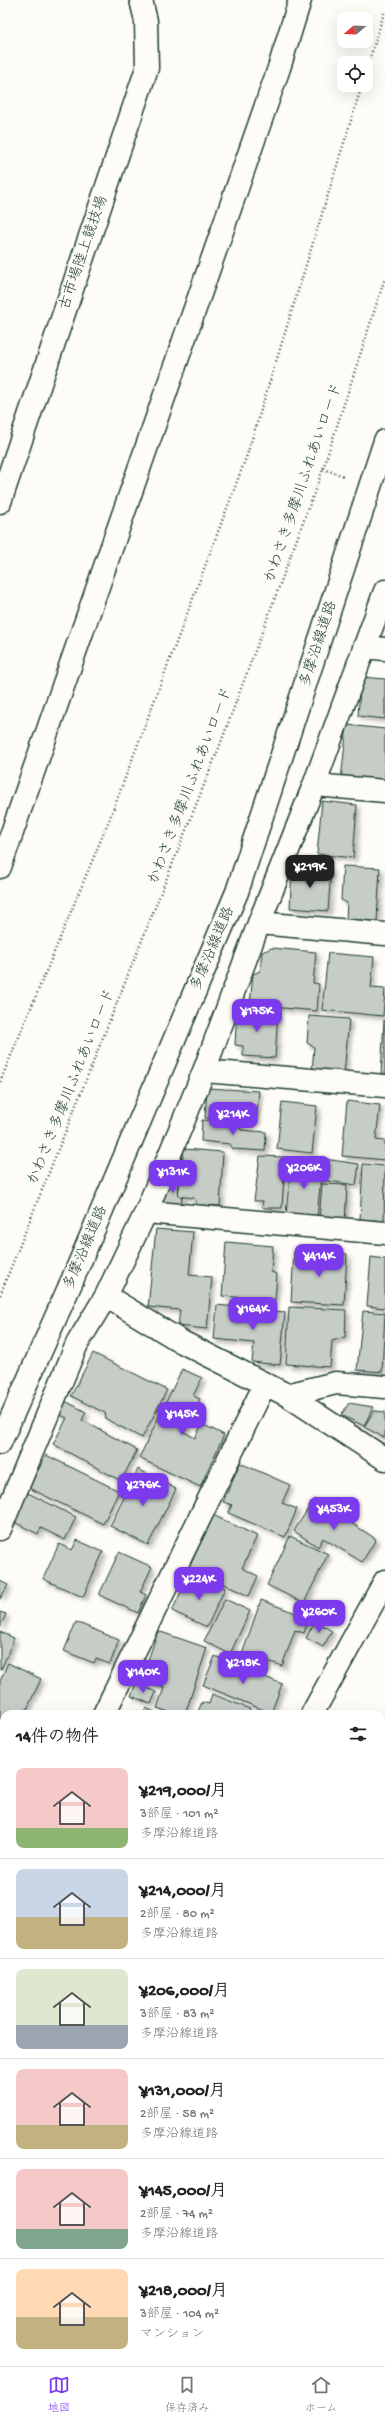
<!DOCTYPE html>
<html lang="ja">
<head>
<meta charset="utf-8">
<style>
	:root { --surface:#fff; --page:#f6f6f6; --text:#222; --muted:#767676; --line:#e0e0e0; --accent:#7c3aed }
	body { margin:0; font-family:"Gochi Hand","Klee One",sans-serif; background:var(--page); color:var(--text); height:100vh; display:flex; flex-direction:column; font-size:15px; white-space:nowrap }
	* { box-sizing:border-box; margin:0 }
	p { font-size:13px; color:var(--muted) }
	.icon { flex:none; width:22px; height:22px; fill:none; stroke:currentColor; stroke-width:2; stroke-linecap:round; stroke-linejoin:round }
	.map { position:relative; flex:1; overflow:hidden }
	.panel { position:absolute; left:0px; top:1710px; width:385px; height:656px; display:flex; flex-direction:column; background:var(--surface); border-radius:12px 12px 0 0; box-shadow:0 4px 16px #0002 }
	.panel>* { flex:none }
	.needle { width:26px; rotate:251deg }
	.buttons { position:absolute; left:337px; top:12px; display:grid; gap:8px }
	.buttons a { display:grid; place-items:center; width:36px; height:36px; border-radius:8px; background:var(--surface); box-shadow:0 4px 16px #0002; font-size:20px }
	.price { position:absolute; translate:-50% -34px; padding:0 9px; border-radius:8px; background:var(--accent); color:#fff; font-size:13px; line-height:26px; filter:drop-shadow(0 1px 2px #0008) }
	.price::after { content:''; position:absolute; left:50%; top:24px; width:12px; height:9px; margin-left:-6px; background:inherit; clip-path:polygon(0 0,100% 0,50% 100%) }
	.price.current { background:#222; color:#fff }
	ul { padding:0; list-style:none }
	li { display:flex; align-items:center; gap:12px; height:100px; padding:0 16px }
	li+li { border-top:1px solid var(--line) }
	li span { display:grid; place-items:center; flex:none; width:112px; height:80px; border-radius:8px; color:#555 }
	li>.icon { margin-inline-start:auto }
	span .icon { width:48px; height:48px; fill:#fffc; stroke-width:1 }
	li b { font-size:17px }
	h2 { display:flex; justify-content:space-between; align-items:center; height:48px; padding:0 16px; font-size:17px }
	.tabs { display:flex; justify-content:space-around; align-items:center; height:56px; border-top:1px solid var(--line); background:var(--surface); font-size:11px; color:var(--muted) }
	.tabs a { display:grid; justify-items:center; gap:2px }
	.tabs .current { color:var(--accent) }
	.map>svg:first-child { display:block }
</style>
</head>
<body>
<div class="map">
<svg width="385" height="2366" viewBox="0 0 385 2366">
	<defs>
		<filter id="shadow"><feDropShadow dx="3.5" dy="3.5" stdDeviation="2" flood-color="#0004"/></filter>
	</defs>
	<rect width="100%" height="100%" fill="#fdfcf7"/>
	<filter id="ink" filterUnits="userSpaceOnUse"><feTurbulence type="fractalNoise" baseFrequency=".025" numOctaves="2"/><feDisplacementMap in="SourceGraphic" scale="8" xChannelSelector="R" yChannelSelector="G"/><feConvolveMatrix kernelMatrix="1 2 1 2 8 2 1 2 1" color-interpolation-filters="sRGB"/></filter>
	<g filter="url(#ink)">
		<path fill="#eceee9" d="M381 1911 385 1912V2201L381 2208Z
			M0 1986 4 1987V2362H199L195 2366H0Z"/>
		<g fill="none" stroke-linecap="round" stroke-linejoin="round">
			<path stroke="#75877f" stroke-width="10" d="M381 2290 385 2289"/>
		</g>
		<path fill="#c6cdc7" stroke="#1f3d34" filter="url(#shadow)" d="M361 677 385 679V719L358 716Z
			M347 725 385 729V784L341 780Z
			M322 801 357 805 353 858 317 854Z
			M343 866 380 868 377 921 346 919 347 903 341 900Z
			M292 867 331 870 328 911 290 908Z
			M272 948 316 952 313 983 319 984 317 1011 250 1005 253 974 260 971 262 952Z
			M328 953 374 957 371 988 385 989 383 1016 322 1010Z
			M237 1009 278 1012 275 1058 243 1056V1046L235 1045Z
			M309 1016 349 1019 344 1074 312 1071 314 1047 307 1043Z
			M384 1020H385V1075H381Z
			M207 1088 259 1091 256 1122 205 1118Z
			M347 1101 380 1105 376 1140 385 1141V1160L342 1156Z
			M282 1102 317 1106 312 1153 277 1149Z
			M202 1120 238 1122 241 1130 266 1132 265 1151 233 1149 230 1144 201 1141Z
			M184 1149 223 1152 220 1206 197 1205 194 1198 178 1196Z
			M260 1156 285 1157 282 1208H264L262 1206 263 1201H254Z
			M324 1159 359 1164 356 1185 321 1180Z
			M291 1161 322 1165 317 1218 286 1215Z
			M363 1164 385 1166 384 1221 360 1219Z
			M170 1177 179 1180 178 1196 182 1197 181 1207 170 1206 162 1200Z
			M322 1184 347 1185 345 1222 319 1220Z
			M156 1229 193 1232 189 1275 212 1277 207 1329 178 1326 180 1310 148 1307Z
			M226 1242 273 1246 271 1272 277 1274 275 1300 222 1296Z
			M294 1252 347 1254 344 1305 291 1302Z
			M371 1257 385 1259V1308L367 1306Z
			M217 1305 285 1312 280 1365 252 1362 254 1343 214 1339Z
			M289 1307 346 1310 345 1337 332 1341 330 1367 286 1364Z
			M363 1311 385 1313 382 1372 357 1370Z
			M93 1353 167 1390 142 1438 106 1419 105 1413 71 1396Z
			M182 1369 202 1378 193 1396 200 1399 184 1432 195 1438 202 1424 224 1435 200 1487 139 1458Z
			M65 1401 86 1412 82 1420 137 1450 121 1481 53 1444 67 1418 58 1414Z
			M349 1403 373 1407 364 1426 341 1415Z
			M374 1411 385 1412V1438L364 1427Z
			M46 1455 119 1491 103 1524 29 1488Z
			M240 1463 290 1485 282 1503 297 1509 285 1537 228 1513 232 1505 223 1502Z
			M138 1469 176 1489 148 1545 110 1526Z
			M26 1492 76 1517 65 1540 41 1528 38 1534 12 1521Z
			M314 1499 376 1539 362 1562 323 1538 318 1547 294 1531Z
			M213 1515 257 1536 242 1568 258 1576 249 1596 189 1568Z
			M290 1536 328 1554 304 1603 267 1585Z
			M77 1540 103 1552 83 1597 43 1579 59 1544 72 1550Z
			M119 1552 152 1567 140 1592 146 1595 138 1613 99 1595Z
			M187 1579 205 1587 208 1580 225 1588 207 1627 172 1611Z
			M0 1581 8 1585 0 1599Z
			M225 1599 250 1611 230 1654 204 1641Z
			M261 1600 309 1618 304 1633 295 1630 282 1666 268 1661 266 1669 240 1660Z
			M0 1612 6 1614 0 1628Z
			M315 1621 332 1631 323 1647 306 1638Z
			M76 1622 119 1640 110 1664 96 1659 94 1663 64 1651Z
			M158 1631 207 1648 185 1714H175L157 1708 164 1688 147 1682 151 1668 146 1666Z
			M0 1632 14 1638 1 1670H0Z
			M215 1656 282 1684 271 1713 203 1685Z
			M8 1663 41 1679 26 1711 33 1714H4V1725L0 1733V1681Z
			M136 1683 156 1692 151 1704 131 1696Z
			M212 1694 250 1709 248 1714H197L202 1702 209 1704Z
			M146 1708 159 1714H135L137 1711 143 1714Z
			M0 1789H4V1988L0 1987Z
			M381 1942 385 1944V1974L381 1972Z
			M385 2108V2132L381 2131V2110L384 2111Z
			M138 2362H171L169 2366H136Z"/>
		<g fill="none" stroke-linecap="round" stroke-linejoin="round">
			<g stroke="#1f3d34" stroke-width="25">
				<path id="minor" d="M0 502 147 68 146 21 141 0
					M364 647 385 649
					M314 785 385 791
					M0 867 279 68 300 0
					M259 923 385 934
					M204 1071 385 1086
					M146 1212 385 1233
					M106 1296 182 1342 287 1395 385 1459
					M287 1395 336 1383 385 1387
					M0 1529 77 1344 106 1296 146 1212 204 1071 259 923 314 785 385 591
					M104 1714 265 1384
					M312 1714 385 1581
					M0 1759 4 1760
					M381 1883 385 1885
					M322 2362 330 2366
					M232 2366 239 2362"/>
			</g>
			<g stroke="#1f3d34" stroke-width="25">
				<path id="major" d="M0 1443 71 1283 237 892 385 441"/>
			</g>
			<path stroke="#1f3d34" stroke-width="2.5" stroke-dasharray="1 3" stroke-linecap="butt" d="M366 71 385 10
				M323 469 344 476
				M0 1082 110 818 247 455 362 85
				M0 1295 220 745 323 469 385 278
				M381 2225 385 2219"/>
			<use href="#minor" stroke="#fdfcf7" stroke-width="22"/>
			<use href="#major" stroke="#fdfcf7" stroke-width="22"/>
		</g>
	</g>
	<g text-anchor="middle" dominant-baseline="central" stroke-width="3" stroke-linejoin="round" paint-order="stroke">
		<g font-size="15" fill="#1f3d34" stroke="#fdfcf7">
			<text transform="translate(84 253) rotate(-71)">古市場陸上競技場</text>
			<text transform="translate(304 483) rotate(-71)">かわさき多摩川ふれあいロード</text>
			<text transform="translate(319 644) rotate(-72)">多摩沿線道路</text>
			<text transform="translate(191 786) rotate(-69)">かわさき多摩川ふれあいロード</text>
			<text transform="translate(213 949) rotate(-67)">多摩沿線道路</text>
			<text transform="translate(72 1087) rotate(-68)">かわさき多摩川ふれあいロード</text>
			<text transform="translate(86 1248) rotate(-67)">多摩沿線道路</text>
		</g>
	</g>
</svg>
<div class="buttons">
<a><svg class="needle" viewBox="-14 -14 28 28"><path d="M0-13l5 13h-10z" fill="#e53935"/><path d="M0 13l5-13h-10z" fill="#767676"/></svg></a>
<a><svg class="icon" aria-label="locate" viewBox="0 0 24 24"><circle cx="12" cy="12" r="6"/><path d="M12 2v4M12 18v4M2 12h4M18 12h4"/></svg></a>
</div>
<b class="price current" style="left:310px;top:889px">¥219K</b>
<b class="price" style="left:257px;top:1033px">¥175K</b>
<b class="price" style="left:233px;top:1136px">¥214K</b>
<b class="price" style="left:304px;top:1190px">¥206K</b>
<b class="price" style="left:173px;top:1194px">¥131K</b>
<b class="price" style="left:319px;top:1278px">¥414K</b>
<b class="price" style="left:253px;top:1331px">¥164K</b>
<b class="price" style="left:182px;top:1436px">¥145K</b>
<b class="price" style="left:143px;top:1507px">¥276K</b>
<b class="price" style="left:334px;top:1531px">¥453K</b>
<b class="price" style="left:199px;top:1601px">¥224K</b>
<b class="price" style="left:319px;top:1634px">¥260K</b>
<b class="price" style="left:243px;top:1685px">¥218K</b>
<b class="price" style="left:143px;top:1694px">¥140K</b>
<section class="panel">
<h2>14件の物件<svg class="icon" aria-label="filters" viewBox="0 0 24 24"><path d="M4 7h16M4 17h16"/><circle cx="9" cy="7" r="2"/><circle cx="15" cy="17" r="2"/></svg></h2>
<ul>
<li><span style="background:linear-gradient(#f6c9c9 75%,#8fb573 0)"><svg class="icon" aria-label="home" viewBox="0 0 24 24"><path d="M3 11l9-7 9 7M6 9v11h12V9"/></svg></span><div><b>¥219,000/月</b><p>3部屋 · 101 m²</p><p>多摩沿線道路</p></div></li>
<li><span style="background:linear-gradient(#c9d6e8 60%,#c2b280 0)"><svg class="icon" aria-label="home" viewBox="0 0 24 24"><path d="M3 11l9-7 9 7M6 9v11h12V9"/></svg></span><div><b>¥214,000/月</b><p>2部屋 · 80 m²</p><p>多摩沿線道路</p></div></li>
<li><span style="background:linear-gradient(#dfe7d0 70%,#9aa5b1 0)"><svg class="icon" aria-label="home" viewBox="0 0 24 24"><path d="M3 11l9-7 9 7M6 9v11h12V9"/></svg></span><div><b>¥206,000/月</b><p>3部屋 · 83 m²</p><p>多摩沿線道路</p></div></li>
<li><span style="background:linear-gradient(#f6c9c9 70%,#c2b280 0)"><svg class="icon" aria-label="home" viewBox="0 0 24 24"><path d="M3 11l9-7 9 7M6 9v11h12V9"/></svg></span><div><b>¥131,000/月</b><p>2部屋 · 58 m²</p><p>多摩沿線道路</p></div></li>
<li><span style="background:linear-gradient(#f6c9c9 75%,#7fa58c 0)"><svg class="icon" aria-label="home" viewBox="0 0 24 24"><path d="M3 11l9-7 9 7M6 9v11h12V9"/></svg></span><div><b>¥145,000/月</b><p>2部屋 · 74 m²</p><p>多摩沿線道路</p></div></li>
<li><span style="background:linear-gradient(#ffd9b3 60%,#c2b280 0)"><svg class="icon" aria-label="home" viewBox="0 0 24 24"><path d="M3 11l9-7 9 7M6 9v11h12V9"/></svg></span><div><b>¥218,000/月</b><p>3部屋 · 104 m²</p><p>マンション</p></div></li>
</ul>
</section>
</div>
<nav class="tabs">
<a class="current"><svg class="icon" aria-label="map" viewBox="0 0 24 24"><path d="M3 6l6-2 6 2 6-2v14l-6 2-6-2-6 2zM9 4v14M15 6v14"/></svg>地図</a>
<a><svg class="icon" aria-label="saved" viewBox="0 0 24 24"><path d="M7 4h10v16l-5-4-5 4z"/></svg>保存済み</a>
<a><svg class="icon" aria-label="home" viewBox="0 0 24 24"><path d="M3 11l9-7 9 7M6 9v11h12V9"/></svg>ホーム</a>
</nav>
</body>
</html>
